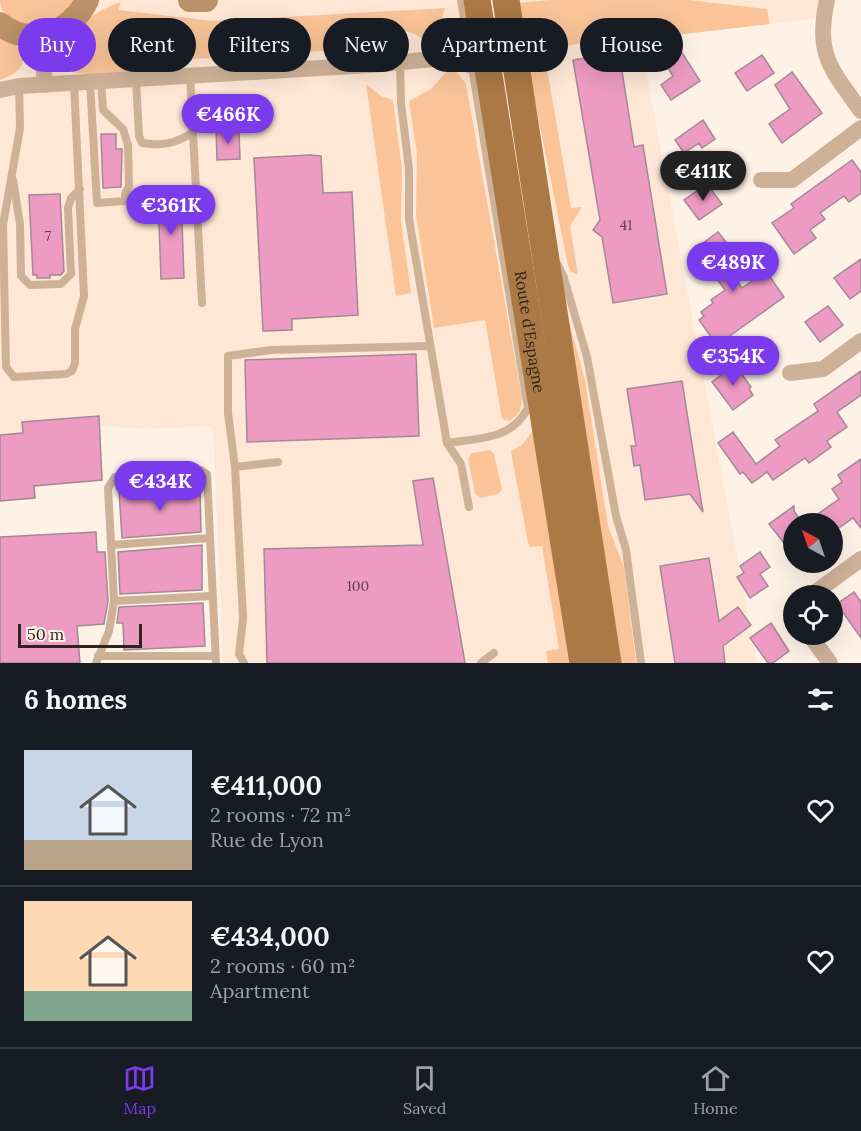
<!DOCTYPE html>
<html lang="en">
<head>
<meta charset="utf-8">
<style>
	:root { --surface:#171b24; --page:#242831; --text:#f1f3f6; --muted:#9ea1a6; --line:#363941; --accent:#7c3aed }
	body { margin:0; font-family:Lora,serif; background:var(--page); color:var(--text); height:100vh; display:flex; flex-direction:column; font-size:22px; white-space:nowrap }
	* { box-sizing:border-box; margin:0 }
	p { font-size:20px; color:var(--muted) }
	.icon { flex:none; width:33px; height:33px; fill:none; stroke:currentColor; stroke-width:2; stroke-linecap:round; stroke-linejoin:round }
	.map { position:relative; height:663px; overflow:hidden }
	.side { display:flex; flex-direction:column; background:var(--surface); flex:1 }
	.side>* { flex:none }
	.top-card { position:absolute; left:18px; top:18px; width:825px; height:54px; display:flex; gap:12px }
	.needle { width:39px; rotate:320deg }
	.buttons { position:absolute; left:783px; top:513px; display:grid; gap:12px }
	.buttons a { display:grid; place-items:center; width:60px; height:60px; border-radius:50%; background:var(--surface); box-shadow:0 6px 24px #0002; font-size:30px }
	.scale { position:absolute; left:18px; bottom:15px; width:124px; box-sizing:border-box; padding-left:6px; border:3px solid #2c241d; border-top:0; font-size:16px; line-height:21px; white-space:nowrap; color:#2c241d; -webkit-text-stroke:4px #fef1e6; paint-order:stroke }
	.price { position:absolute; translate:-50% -51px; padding:0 14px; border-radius:21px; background:var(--accent); color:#fff; font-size:20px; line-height:39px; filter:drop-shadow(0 2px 3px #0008) }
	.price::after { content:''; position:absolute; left:50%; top:36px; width:18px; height:14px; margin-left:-9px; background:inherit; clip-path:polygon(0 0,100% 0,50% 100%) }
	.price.current { background:#222; color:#fff }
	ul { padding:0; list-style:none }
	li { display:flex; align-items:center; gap:18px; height:150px; padding:0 24px }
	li+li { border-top:2px solid var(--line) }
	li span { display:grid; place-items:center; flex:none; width:168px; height:120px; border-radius:0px; color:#555 }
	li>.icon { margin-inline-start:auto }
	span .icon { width:72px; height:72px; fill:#fffc; stroke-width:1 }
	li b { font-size:26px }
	h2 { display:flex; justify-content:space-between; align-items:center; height:72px; padding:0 24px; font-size:26px }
	.pill { padding:0 21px; border-radius:27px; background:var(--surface); box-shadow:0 6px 24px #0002; font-size:21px; line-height:54px }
	.pill.current { background:var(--accent); color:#fff }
	.tabs { display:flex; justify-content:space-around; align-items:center; height:84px; border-top:2px solid var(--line); background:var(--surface); font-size:16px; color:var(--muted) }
	.tabs a { display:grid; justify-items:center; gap:3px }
	.tabs .current { color:var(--accent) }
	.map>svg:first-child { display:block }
</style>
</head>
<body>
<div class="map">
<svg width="861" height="663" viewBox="0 0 861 663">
	<rect width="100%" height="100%" fill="#fef1e6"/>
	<path fill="#fee7d5" d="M0 0H824L821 18 640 39 757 663H223L213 426 146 429 100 426 102 480 0 489Z"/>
	<path fill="#fac498" d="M0 0H76C70 6 63 17 56 20 37 30 0 25 0 0Z
		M551 0H689L767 9 770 24 640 39 638 31 544 51 571 208 582 207 570 226 578 275 571 272 568 265 515 3Z
		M121 2 118 10 213 21 445 8 433 48C407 23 390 27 370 54L345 57 335 50 148 62C130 74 121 73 100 74 13 78 82 13 121 2Z
		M0 32C25 49 36 67 0 80Z
		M452 66 466 84 522 398C521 409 520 415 509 421L502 419 485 320 434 328 416 214 417 154 409 101 431 89Z
		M366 84 381 96 393 100 402 170 401 221 411 293 396 296Z
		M565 307 585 380 608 526 624 567 636 663H619Z
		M537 426 572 663H548L546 651 559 649 542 546 529 547 513 463 511 451 522 445Z
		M490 450 494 454 502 489 498 494 480 498 475 493 468 459 472 453Z"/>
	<path fill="#ed9bc3" stroke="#a28995" stroke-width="1.5" d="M679 48 700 81 671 100 661 85 673 76 662 59Z
		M619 52 634 147 643 145 667 294 613 303 602 237 593 230 600 220 573 60Z
		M762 55 774 73 747 91 735 73Z
		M792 72 822 113 782 143 769 124 790 109 775 85Z
		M703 120 715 139 702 148 699 143 684 153 675 140Z
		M228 128V131H239L240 159 217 160 216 129Z
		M101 134H116V149H122L121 187 103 188Z
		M310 155 321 156 323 193 352 192 358 315 292 319V330L263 331 254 158Z
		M852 160 861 172V193L849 202 844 196 820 213 825 219 810 230 816 238 794 254 772 223 794 208 791 204Z
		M707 184 722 204 699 220 684 200Z
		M60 194 64 271 61 275H50V278H37V275H33L29 195Z
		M181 194 184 278 161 279 158 195Z
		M718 232 739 258 727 266 742 288 766 271 784 297 717 345 699 320 704 316 701 312 713 303 711 300 725 290 695 249Z
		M861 259V291L850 299 834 278Z
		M828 306 843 325 820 342 805 322Z
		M416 354 419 436 247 442 245 360Z
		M735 365 751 387 749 389 753 395 733 410 712 382Z
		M861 371V395L837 412 847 427 827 441 831 447 809 463 805 458 773 480 767 472 752 483 743 472 740 474 718 443 733 432 756 464 780 446 775 440 818 411 814 404Z
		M682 381 696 470 703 512 690 494 645 500 640 465 634 466 631 446H636L627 389Z
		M99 416 102 480 34 486 35 498 0 501V435L23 433 22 422Z
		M861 459V528L853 518 836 530 832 524H804L839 499 832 489 842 482 838 475Z
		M433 478 465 663H267L264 549 423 545 413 481Z
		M200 486 201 532 122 538 119 491Z
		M794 506V511L803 524H794V556L769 524Z
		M96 532 97 552H105L108 601 104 624 77 626 80 663H0V537Z
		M202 545V590L120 594 118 552Z
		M760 552 770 567 760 574 768 586 750 598 737 577 744 573 740 566Z
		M709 558 719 621 738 607 751 625 723 646 725 663H675L660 566Z
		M854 592 861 602V638L837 604Z
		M203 603 205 646 124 650 123 623H117L119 607Z
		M771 623 789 651 773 663H768L750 638Z"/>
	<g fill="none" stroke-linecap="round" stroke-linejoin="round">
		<path stroke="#ceb297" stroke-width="8" d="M400 61 401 103 409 169V219L447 443 461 464 469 507
			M190 76 202 303
			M136 79 139 136 142 143C162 146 176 144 193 132
			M90 82 97 203 125 201V194L129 186 128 145 123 129 103 110 101 81
			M19 86 20 128 3 225 6 367 14 377 66 374 72 371 75 363V329L84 296 74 83
			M13 180 20 224 21 276 30 285 61 284 71 274 68 208 71 198 80 189
			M558 265 564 278 587 357 616 516 626 550 641 663
			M447 443C480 438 511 440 528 408L461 0
			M235 467 278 462
			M111 545 210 538
			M114 601 212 596
			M98 656H215
			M96 663 109 631 114 601 108 488 115 477 201 470 207 474 216 663
			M244 663 239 654 243 618 235 467 228 413V356L271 350 430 346
			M481 663 494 653"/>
		<path stroke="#ceb297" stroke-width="16" d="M827 0C815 55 831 69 861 111
			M41 36 45 85
			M0 90 19 86 370 65 455 57 471 66
			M761 180H792L861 128
			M790 373 823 369 861 341
			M810 596 861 559
			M809 634 830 663"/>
		<path stroke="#ba9168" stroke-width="24" d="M190 0H206
			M0 24C30 48 72 33 87 0"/>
		<g stroke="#ab7945" stroke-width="27">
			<path id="s1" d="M477 0 583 663"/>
			<path d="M506 0 608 663"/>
		</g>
	</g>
	<g text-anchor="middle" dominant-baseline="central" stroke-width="4.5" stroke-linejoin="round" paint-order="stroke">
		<g font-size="14" fill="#5c4246">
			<text x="626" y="225">41</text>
			<text x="48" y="236">7</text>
			<text x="358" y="586">100</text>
		</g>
		<g font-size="16" fill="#2c241d" stroke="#fef1e6">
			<text stroke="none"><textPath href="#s1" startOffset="336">Route d'Espagne</textPath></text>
		</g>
	</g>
</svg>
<div class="buttons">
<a><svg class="needle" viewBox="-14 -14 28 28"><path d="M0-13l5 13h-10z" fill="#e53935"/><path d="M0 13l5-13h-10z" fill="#9ea1a6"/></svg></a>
<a><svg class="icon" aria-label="locate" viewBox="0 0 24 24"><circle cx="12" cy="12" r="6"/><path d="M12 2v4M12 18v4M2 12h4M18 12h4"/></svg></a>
</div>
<div class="scale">50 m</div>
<b class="price" style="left:228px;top:145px">€466K</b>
<b class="price current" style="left:703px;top:202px">€411K</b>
<b class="price" style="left:171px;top:236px">€361K</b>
<b class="price" style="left:733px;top:293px">€489K</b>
<b class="price" style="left:733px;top:387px">€354K</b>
<b class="price" style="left:160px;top:512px">€434K</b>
<div class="top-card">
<a class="pill current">Buy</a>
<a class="pill">Rent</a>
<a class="pill">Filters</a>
<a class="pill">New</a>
<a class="pill">Apartment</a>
<a class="pill">House</a>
</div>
</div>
<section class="side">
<h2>6 homes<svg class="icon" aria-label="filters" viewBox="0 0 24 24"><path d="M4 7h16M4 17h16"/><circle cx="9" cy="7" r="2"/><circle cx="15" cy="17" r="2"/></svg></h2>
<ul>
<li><span style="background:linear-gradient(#c9d6e8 75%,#b9a48a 0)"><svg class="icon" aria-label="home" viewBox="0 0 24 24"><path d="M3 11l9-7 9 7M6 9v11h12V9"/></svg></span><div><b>€411,000</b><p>2 rooms · 72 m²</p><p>Rue de Lyon</p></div><svg class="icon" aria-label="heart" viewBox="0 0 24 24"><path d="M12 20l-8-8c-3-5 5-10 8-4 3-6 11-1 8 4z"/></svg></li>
<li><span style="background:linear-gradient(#ffd9b3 75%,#7fa58c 0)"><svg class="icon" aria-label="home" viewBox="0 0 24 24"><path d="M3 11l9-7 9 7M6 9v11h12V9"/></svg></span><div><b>€434,000</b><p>2 rooms · 60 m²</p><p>Apartment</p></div><svg class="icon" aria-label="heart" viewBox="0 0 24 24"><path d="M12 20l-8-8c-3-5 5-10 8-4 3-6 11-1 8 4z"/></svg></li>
</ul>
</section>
<nav class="tabs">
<a class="current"><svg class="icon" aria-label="map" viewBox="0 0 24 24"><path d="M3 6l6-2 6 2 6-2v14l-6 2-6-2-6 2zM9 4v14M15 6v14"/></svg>Map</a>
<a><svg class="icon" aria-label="saved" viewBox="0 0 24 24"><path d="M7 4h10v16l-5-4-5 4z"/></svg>Saved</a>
<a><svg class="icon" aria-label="home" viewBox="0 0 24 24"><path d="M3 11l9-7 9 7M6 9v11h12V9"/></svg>Home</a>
</nav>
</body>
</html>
